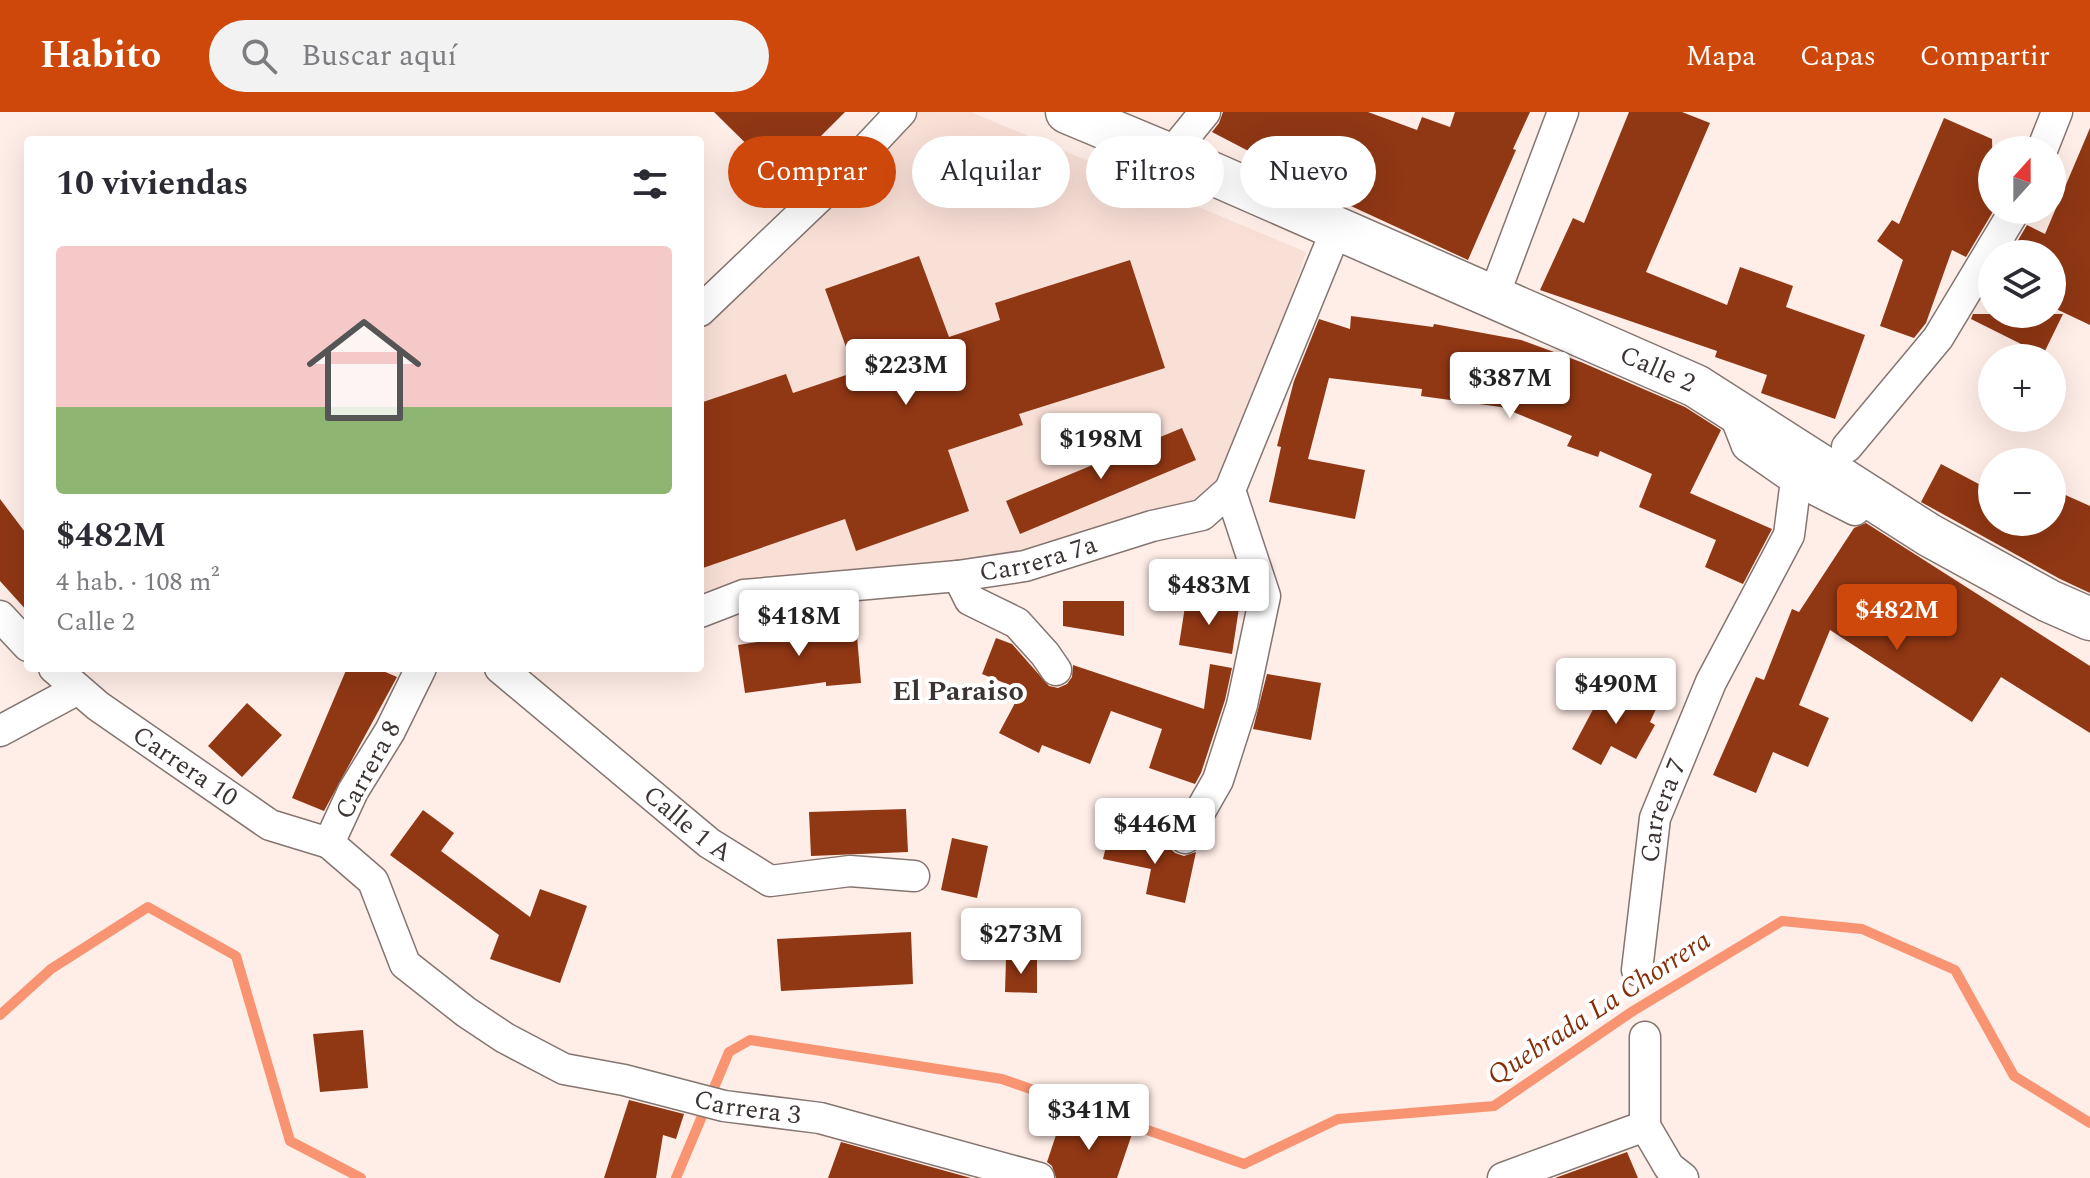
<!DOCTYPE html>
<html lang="es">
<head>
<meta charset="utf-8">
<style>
	:root { --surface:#fff; --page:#f2f2f3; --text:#2b2b33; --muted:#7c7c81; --line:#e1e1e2; --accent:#cd480a }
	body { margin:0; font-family:Spectral,serif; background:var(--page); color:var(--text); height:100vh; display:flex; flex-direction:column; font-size:30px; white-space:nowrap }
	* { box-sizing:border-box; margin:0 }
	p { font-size:26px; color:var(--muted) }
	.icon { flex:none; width:44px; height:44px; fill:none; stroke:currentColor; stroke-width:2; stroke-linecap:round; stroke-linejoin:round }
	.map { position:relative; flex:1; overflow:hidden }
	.drawer { position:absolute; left:24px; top:24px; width:680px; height:536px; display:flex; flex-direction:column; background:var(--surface); border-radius:8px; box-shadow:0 8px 32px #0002 }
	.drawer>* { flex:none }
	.top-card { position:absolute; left:728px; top:24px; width:760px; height:72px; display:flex; gap:16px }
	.needle { width:52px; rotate:21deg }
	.fabs { position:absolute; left:1978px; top:24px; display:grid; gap:16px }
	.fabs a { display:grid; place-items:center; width:88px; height:88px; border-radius:50%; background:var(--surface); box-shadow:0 8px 32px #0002; font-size:40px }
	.price { position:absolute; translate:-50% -68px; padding:0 18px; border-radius:8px; background:#fff; color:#222; font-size:26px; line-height:52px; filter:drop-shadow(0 2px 4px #0008) }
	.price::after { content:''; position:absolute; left:50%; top:48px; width:24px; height:18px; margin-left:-12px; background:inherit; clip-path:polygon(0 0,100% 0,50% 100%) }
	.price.selected { background:var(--accent); color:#fff }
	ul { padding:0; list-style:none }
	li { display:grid; align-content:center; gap:16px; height:424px; padding:0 32px }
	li+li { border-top:2px solid var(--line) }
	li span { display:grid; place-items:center; height:248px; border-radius:8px; color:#555 }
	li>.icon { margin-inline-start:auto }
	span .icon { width:144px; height:144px; fill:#fffc; stroke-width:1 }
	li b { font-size:34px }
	h2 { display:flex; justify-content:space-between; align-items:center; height:96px; padding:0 32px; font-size:34px }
	.pill { padding:0 28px; border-radius:36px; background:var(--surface); box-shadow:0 8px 32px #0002; font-size:28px; line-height:72px }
	.pill.selected { background:var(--accent); color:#fff }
	header { display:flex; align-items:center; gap:48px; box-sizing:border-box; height:112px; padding:0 40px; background:var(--accent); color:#fff }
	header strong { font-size:38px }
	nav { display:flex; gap:44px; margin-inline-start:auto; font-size:28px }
	.search { width:560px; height:72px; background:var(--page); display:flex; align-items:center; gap:20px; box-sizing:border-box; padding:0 28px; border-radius:44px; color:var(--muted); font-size:30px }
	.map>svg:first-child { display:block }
</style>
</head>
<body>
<header>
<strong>Habito</strong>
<div class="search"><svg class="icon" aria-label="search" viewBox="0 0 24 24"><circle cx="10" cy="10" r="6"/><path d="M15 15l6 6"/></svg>Buscar aquí</div>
<nav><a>Mapa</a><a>Capas</a><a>Compartir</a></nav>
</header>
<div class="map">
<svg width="2090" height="1066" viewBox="0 0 2090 1066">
	<rect width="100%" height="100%" fill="#ffede7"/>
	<path fill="#f9e0d7" d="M887 0H971L1306 140 1230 378 1025 454 700 500V193Z"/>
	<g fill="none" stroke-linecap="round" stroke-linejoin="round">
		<path stroke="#f89472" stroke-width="10" d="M0 903 51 857 148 795 236 844 290 1029 361 1066
			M676 1066 729 940 750 928 1002 967 1244 1052 1338 1007 1494 994 1633 899 1782 809 1862 817 1955 858 2014 964 2090 1011"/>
	</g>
	<path fill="#903714" d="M714 0H845L780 65Z
		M1223 0H1368L1417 18 1422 5 1450 15 1455 0H1530L1513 37 1516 38 1468 148 1314 77 1316 74 1212 20 1219 11Z
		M1629 0H1682L1710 11 1646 160 1727 193 1740 155 1793 174 1786 195 1865 223 1835 307 1761 281 1767 263 1715 245 1717 239 1540 178 1573 106 1584 111Z
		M1944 6 1992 27 1994 98 1966 145 1952 138 1926 211 1914 226 1880 214 1903 148 1877 129 1892 108 1899 112Z
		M2090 16V213L2052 195V142H2010L2027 113 2045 122Z
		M919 144 949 225 1000 208 995 191 1130 148 1165 256 1019 302 1023 313 948 338 969 399 856 439 845 407 700 457V291L786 262 793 281 855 260 825 177Z
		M1973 202H2063L2043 243 1971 207Z
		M1351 204 1433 215 1434 212 1521 228 1581 250 1685 295 1721 318 1690 381 1772 417 1743 472 1705 455 1716 428 1639 395 1652 362 1600 339 1598 345 1567 334 1572 324 1501 295 1421 284 1422 277 1329 266 1308 347 1365 358 1355 407 1269 390 1281 335 1277 334 1294 269 1319 207 1350 217Z
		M1182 316 1196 348 1020 422 1006 389Z
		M1941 352 1992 379V410H2052V377L2090 394V481L2060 467 1921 390Z
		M0 387 28 424V500L0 469Z
		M1866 411 2090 554V621L2001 565 1972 610 1830 518 1799 593 1829 606 1808 655 1773 640 1756 681 1713 663 1756 565 1764 568 1792 497 1799 500 1854 416Z
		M1186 488 1239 496 1232 542 1179 533Z
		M1063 489H1124V524L1063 514Z
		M816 504 819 526 857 524 861 571 826 574V570L745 581 738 533 770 528 768 511Z
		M996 526 1012 532 1049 574 1058 576 1067 572 1072 565 1073 553 1204 597 1210 552 1232 556 1225 588 1201 661 1195 672 1149 656 1162 617 1111 599 1090 652 1042 633 1039 641 999 621 1022 578 982 562Z
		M347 556H376L397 565 324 699 292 686Z
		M1267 562 1321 571 1311 628 1253 617Z
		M1607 571 1656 597 1650 610 1655 613 1636 647 1611 634 1601 653 1572 637Z
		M247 591 282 623 242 665 208 634Z
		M906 697 908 740 811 744 809 700Z
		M423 698 454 721 441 739 530 805 540 777 587 794 560 871 490 847 499 823 390 743Z
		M1109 722 1169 735 1175 741 1184 744 1196 740 1185 791 1146 782 1151 757 1103 747Z
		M952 726 988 734 977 786 941 778Z
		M911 820 913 872 781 879 777 827Z
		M1006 847H1037V881L1005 880Z
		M363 918 368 976 320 980 313 922Z
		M629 988 684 1002 676 1027 663 1023 656 1066H604Z
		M1100 1008 1133 1019 1117 1066H1056L1052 1054 1047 1050 1060 1011 1095 1023Z
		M841 1030 971 1066H828Z
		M1627 1040 1638 1066H1555Z"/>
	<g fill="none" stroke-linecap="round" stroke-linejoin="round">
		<g stroke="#857570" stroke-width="33">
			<g id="street">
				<path d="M2042 38 2057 0"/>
				<path d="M1170 43 1205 0"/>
				<path d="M1493 186 1563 0"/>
				<path d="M700 199 836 69 901 0"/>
				<path d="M1847 335 1938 226 2015 98"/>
				<path d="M1796 368 1855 398"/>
				<path d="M958 464 970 488 1017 511 1045 542 1056 558"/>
				<path id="s1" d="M700 500 744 483 958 464 1025 454 1152 414 1202 403 1230 378 1337 116"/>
				<path d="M0 504 28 534"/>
				<path id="s2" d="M54 556 98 594 270 713 329 731"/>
				<path id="s3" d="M421 556 390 619 353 679 329 731 373 769 405 852 466 900 505 926 564 957 624 968 724 994 820 1006 1039 1066"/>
				<path id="s4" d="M500 556 709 731 770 769 850 759 914 764"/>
				<path d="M0 619 78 577"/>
				<path d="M1185 726 1218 668 1242 593 1265 484 1230 378"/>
				<path id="s5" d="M1637 858 1655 706 1711 570 1789 423 1796 368 1747 334 1732 296"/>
				<path d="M1645 1014V925"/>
				<path d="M1503 1066 1645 1014 1669 1055 1683 1066"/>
			</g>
		</g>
		<g stroke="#857570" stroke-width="45">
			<g id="secondary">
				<path id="s6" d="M1067 0 1170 43 1696 274 1929 423 2049 489 2090 507"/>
			</g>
		</g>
		<use href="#street" stroke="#fff" stroke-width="30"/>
		<use href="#secondary" stroke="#fff" stroke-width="42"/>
	</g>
	<g text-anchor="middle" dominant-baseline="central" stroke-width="8" stroke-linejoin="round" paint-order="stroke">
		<g font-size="26" fill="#3b3432" stroke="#fff">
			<text stroke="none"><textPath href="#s6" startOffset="644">Calle 2</textPath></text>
			<text stroke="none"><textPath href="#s1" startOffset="344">Carrera 7a</textPath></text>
			<text stroke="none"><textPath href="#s2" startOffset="164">Carrera 10</textPath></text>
			<text transform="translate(368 658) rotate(-61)">Carrera 8</text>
			<text stroke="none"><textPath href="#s5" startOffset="162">Carrera 7</textPath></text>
			<text stroke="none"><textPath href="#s4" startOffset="244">Calle 1 A</textPath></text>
			<text stroke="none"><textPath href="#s3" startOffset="724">Carrera 3</textPath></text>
		</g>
		<g font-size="28" font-weight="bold" fill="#3b3432" stroke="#fff">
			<text x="958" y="579">El Paraiso</text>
		</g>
		<g font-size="28" font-style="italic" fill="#872f0b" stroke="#fff">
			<text transform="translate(1599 896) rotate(-33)">Quebrada La Chorrera</text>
		</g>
	</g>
</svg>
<div class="fabs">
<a><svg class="needle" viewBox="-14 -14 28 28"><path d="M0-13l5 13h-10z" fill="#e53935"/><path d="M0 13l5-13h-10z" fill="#7c7c81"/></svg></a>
<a><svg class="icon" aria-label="layers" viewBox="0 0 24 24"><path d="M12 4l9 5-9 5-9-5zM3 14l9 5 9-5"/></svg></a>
<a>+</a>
<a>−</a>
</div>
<b class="price" style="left:906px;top:295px">$223M</b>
<b class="price" style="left:1510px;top:308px">$387M</b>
<b class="price" style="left:1101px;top:369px">$198M</b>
<b class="price" style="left:1209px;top:515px">$483M</b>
<b class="price selected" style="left:1897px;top:540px">$482M</b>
<b class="price" style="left:799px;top:546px">$418M</b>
<b class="price" style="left:1616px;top:614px">$490M</b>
<b class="price" style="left:1155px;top:754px">$446M</b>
<b class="price" style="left:1021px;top:864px">$273M</b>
<b class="price" style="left:1089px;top:1040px">$341M</b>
<div class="top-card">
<a class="pill selected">Comprar</a>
<a class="pill">Alquilar</a>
<a class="pill">Filtros</a>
<a class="pill">Nuevo</a>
</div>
<section class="drawer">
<h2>10 viviendas<svg class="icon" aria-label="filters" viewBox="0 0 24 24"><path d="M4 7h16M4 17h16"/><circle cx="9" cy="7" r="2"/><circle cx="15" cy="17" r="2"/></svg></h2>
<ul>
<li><span style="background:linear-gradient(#f6c9c9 65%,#8fb573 0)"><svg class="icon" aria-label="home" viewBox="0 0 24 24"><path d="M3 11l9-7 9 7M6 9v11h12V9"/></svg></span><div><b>$482M</b><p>4 hab. · 108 m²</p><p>Calle 2</p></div></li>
</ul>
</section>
</div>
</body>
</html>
